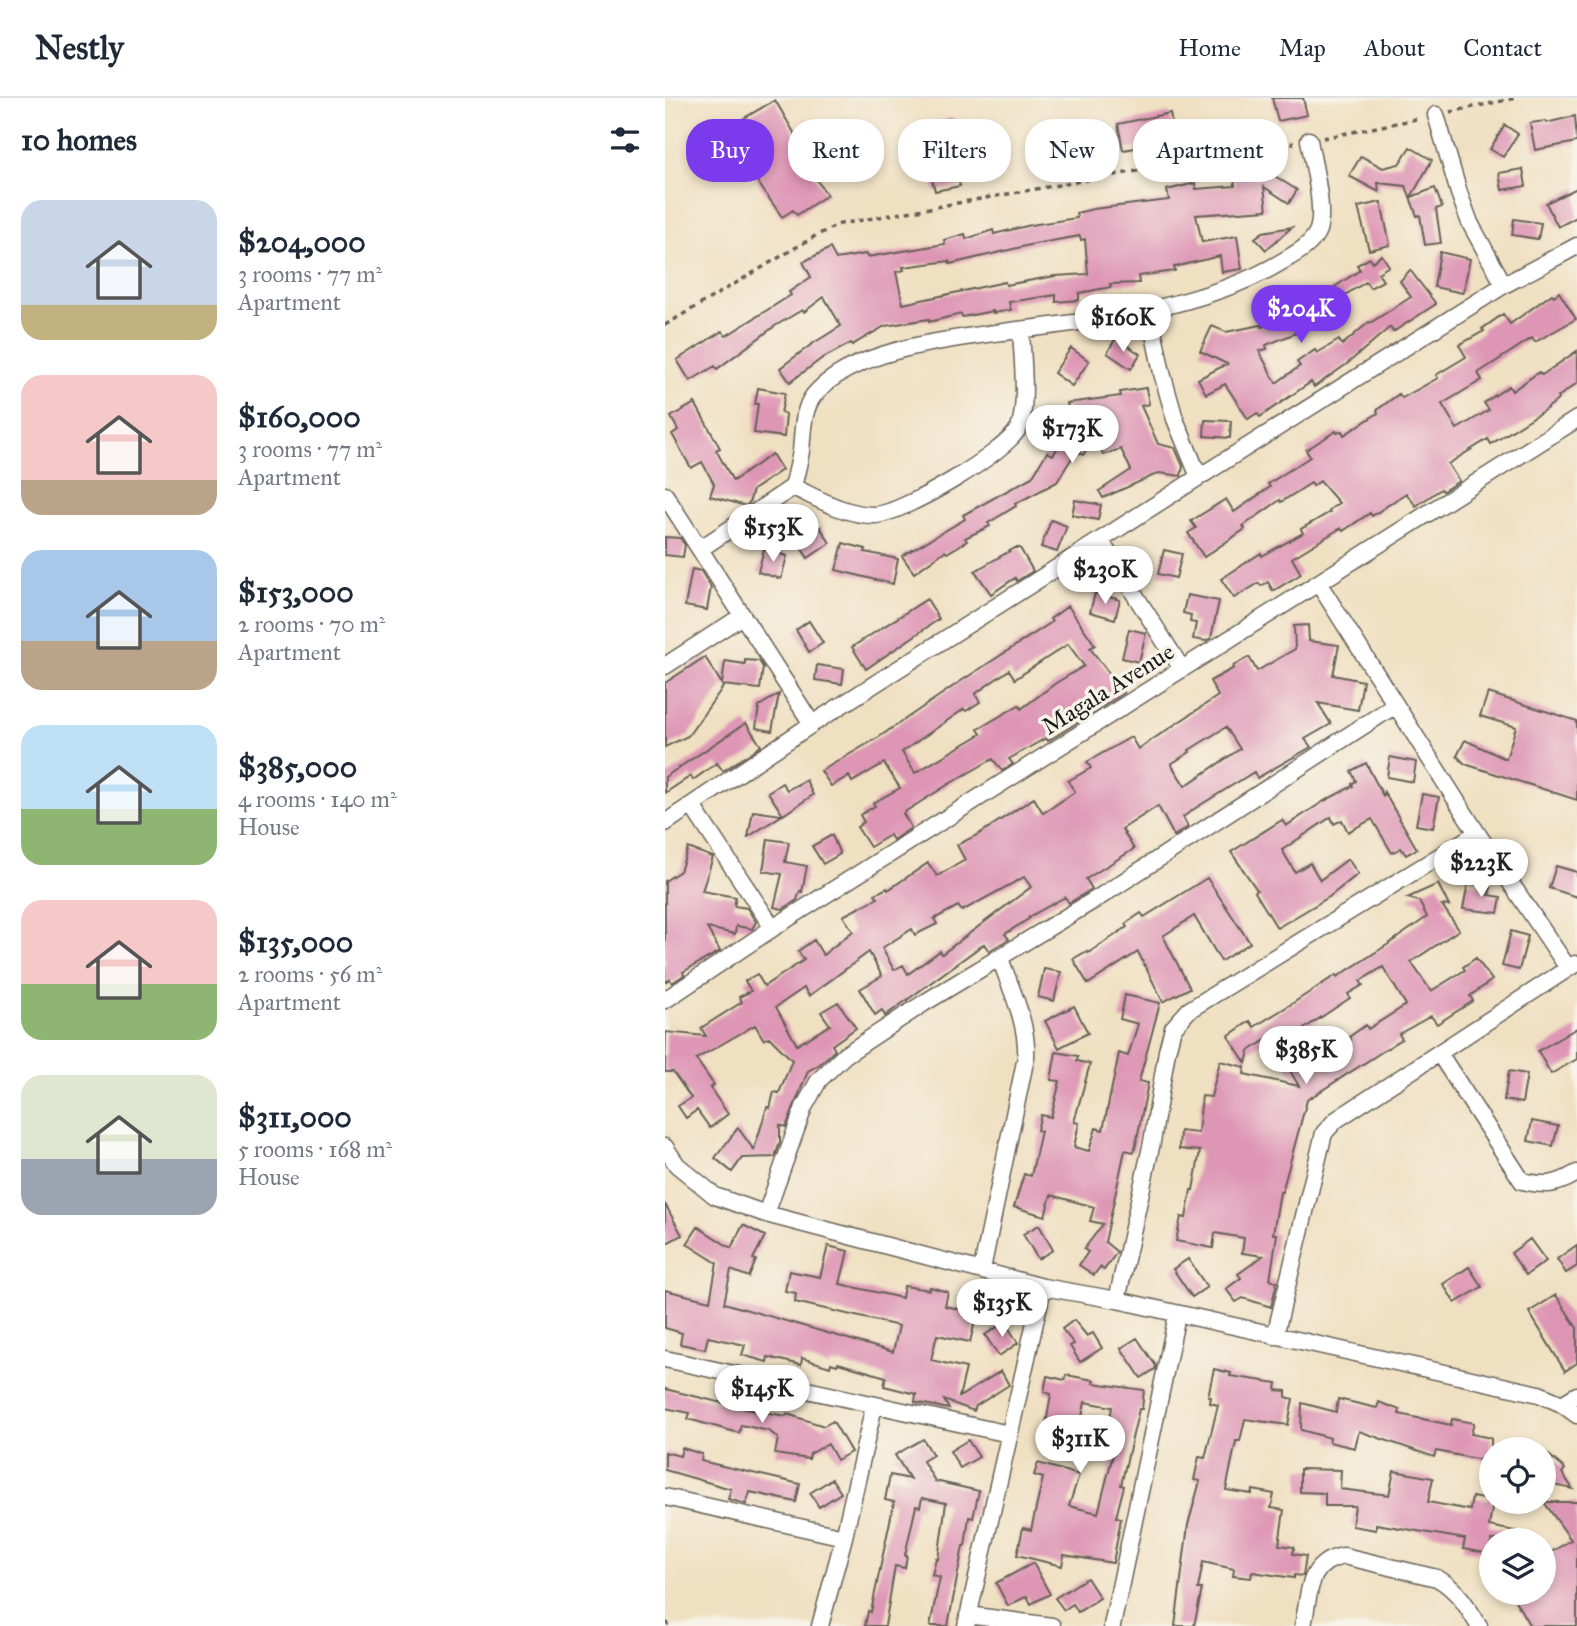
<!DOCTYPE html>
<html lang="en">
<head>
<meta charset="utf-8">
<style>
	:root { --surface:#fff; --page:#f2f2f3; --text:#1f2937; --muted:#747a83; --line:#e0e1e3; --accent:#7c3aed }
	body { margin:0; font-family:"IM FELL Great Primer",serif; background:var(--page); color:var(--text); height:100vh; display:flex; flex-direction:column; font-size:26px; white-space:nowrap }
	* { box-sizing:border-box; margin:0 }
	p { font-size:23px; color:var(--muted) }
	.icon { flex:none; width:38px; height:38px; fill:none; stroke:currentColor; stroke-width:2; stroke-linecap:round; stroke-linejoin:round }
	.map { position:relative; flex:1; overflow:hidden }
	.sheet { display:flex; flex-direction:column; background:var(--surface); width:665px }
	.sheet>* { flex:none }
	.banner { position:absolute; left:21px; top:21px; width:665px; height:63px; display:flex; gap:14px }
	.tools { position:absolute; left:814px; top:1339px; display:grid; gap:14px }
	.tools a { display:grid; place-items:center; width:77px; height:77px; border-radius:50%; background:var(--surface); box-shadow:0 4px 10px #0003; font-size:35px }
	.price { position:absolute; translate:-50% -60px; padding:0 16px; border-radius:24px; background:#fff; color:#222; font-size:23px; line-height:46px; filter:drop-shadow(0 2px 4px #0008) }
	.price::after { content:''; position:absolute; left:50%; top:42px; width:21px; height:16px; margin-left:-10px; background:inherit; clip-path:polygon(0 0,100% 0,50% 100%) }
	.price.on { background:var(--accent); color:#fff }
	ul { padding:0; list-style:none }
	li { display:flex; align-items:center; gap:21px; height:175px; padding:0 21px }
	li span { display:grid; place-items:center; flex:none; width:196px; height:140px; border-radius:21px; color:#555 }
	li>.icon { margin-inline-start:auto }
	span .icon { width:84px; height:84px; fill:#fffc; stroke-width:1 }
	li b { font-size:30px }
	h2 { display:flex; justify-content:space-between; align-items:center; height:84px; padding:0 21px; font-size:30px }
	.pill { padding:0 24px; border-radius:28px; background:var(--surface); box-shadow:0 4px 10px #0003; font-size:24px; line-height:63px }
	.pill.on { background:var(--accent); color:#fff }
	header { display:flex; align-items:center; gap:42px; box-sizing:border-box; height:98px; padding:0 35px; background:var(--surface); border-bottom:2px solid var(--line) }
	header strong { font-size:33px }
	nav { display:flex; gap:38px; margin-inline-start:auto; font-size:24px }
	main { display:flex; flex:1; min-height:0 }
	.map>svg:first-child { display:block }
</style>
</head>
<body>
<header>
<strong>Nestly</strong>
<nav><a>Home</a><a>Map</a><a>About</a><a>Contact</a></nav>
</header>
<main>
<section class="sheet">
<h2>10 homes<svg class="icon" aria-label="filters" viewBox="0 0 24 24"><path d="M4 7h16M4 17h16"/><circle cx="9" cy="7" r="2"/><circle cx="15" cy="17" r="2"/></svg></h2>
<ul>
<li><span style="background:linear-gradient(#c9d6e8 75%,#c2b280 0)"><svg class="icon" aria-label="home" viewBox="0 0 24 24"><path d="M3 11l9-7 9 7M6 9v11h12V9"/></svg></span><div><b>$204,000</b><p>3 rooms · 77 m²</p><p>Apartment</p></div></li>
<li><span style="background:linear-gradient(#f6c9c9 75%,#b9a48a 0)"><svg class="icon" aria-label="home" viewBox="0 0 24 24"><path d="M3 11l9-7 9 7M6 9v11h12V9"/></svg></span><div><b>$160,000</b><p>3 rooms · 77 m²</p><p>Apartment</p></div></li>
<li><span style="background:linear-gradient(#a9c7e8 65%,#b9a48a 0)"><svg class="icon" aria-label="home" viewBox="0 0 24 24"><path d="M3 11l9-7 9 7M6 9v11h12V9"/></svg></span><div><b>$153,000</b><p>2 rooms · 70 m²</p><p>Apartment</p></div></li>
<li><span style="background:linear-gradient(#bfe0f5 60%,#8fb573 0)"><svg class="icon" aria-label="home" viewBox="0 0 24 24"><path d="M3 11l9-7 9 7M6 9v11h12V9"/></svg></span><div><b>$385,000</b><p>4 rooms · 140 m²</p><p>House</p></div></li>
<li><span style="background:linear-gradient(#f6c9c9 60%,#8fb573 0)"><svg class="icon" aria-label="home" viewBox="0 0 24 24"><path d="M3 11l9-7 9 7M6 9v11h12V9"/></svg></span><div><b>$135,000</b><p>2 rooms · 56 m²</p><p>Apartment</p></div></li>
<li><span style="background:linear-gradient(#dfe7d0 60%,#9aa5b1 0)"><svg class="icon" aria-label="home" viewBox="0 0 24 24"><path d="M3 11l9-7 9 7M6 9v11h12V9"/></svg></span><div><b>$311,000</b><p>5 rooms · 168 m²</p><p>House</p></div></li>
</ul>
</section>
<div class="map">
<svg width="912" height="1528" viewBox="0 0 912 1528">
	<rect width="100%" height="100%" fill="#f7f3e8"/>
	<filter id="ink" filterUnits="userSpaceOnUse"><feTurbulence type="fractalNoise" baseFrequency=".0143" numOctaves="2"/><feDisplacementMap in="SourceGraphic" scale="14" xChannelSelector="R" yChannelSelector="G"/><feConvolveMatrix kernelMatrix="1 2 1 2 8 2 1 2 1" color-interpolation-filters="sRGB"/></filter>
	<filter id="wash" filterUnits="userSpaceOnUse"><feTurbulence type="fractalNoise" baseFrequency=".00686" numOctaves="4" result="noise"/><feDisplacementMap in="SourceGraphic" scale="28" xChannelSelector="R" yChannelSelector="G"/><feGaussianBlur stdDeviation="1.57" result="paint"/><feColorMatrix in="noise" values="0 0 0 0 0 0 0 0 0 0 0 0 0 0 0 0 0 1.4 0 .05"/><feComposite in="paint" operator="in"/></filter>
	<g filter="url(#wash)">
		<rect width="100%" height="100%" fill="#f0e0c2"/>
		<g id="blocks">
			<path fill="#de96b5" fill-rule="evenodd" d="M607 0H638L642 17 613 23Z
				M110 2 138 50 132 53 162 97 132 117 128 112 117 119 94 86 77 54 65 60 52 36Z
				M505 15 510 42 498 44 500 52 472 57 471 50 458 52 453 26Z
				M910 18 912 44 870 52 865 25 881 23V25Z
				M287 20 293 47 277 50 271 24Z
				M840 27 853 36 838 59 825 51Z
				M745 49 767 62 746 99 770 90 777 109 771 111 776 145 760 147 755 117 752 118 741 88 713 85 714 94 684 78 696 58 718 70 734 66Z
				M288 59 295 88 270 93 263 65Z
				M599 63 600 72 632 92 624 105 599 89 602 112 531 117 537 144 572 138 577 171 557 174 555 158 509 169 510 173 473 178 474 185 445 186 446 189 414 195V202L391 204V197L344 204 346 212 328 215V213L297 219 296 216 264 224V221L220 228 187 247 186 245 156 261 125 284 115 270 147 246 176 228 159 199 139 214 137 212 110 228 52 271 50 268 25 283 12 262 57 233 61 238 126 197 124 194 146 179 138 164 165 150 171 161 201 156 202 159 280 146 279 142 300 136 301 141 328 132 329 136 366 127 412 120 411 115 428 111 504 102 502 92 530 85 531 91 570 88 568 67ZM415 138 416 142 420 141 423 176 390 178 341 187 340 184 238 206 231 174 239 172 238 169 284 163 285 166 369 146Z
				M858 71 861 88 837 92 834 75Z
				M912 90V119L893 129 881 105Z
				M716 104 725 147 704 152 693 109Z
				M849 121 876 125 873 141 847 137Z
				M627 129 601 152 590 140 598 134Z
				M775 154 805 161 798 195 769 189Z
				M717 157 724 168 713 175 718 183 705 190 701 184 628 229 631 235 601 247 602 251 594 253 611 285 635 268 632 264 650 252 652 255 674 242 677 247 704 224 705 225 746 199 735 183 745 172 771 206 728 234 725 229 682 266 649 289 646 284 595 319 592 315 583 321 560 286 541 296 533 281 562 266 535 253 547 228 561 234 596 227 597 229 630 216 628 209 650 196 653 200 695 172 692 167 705 160 707 164Z
				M894 194 911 221 870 244 867 240 813 275 817 282 777 306 792 331 824 312 819 305 844 288 847 293 874 274 877 277 912 253V285L893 299 894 301 881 311 826 346 823 341 783 366 794 383 778 393 776 391 751 408 741 395 707 418 705 415 678 433 676 430 627 460 636 476 608 493 603 484 596 488 594 485 569 500 556 481 596 455 597 458 638 435 636 431 665 414 664 412 674 405 655 383 648 388 646 385 616 404 615 402 578 428 580 431 539 459 523 435 531 430 526 423 561 401 569 414 605 389 603 386 645 359 641 352 671 333 672 335 677 333 679 337 713 315 712 312 734 296 737 300 773 280 771 277 801 259 794 247 819 233 817 231 838 216 845 226 887 196 889 198Z
				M451 240 475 256 466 271 442 255Z
				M406 250 424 263 407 288 389 275Z
				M93 290 120 295 116 315 121 316 119 339 89 335 93 306H90Z
				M481 290 484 306 476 308 493 346 510 350 518 368 516 378 494 375 438 400 434 393 466 372 456 351 438 357 431 338 418 357 411 353 392 384 350 406 351 408 323 425 325 428 300 440 302 443 282 455 280 453 249 475 237 458 300 421 298 417 367 379 382 354 388 357 407 328 402 305 456 298 455 294Z
				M30 305 55 350 51 352 68 383 107 356 117 372 88 392 84 405 81 408 45 398 49 386 37 364 26 370 7 336 13 332 6 319Z
				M540 322 566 323 565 340 539 338Z
				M410 402 436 407 433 422 407 417Z
				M386 422 402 428 392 454 376 449Z
				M155 429 165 445 143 460 132 444Z
				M0 439 15 440 20 447 18 459 0 457Z
				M178 445 201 451 200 454 233 461 228 486 171 472Z
				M350 450H355L368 473 352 483 350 480 326 496 310 473Z
				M99 451 122 458 116 481 93 474Z
				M499 452 517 456 511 480 493 476Z
				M27 471 36 473 46 489 42 512 20 508Z
				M430 495 455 502 450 521 425 514Z
				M522 497 554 503 546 540 541 543 528 541 531 525 525 524 526 517 518 515Z
				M262 501 274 521 201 571 187 549Z
				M403 508 430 547 425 550 459 595 383 643 381 640 344 661 348 666 337 673 328 661 284 686 238 715 246 730 228 742 225 737 205 749 192 729 199 724 195 717 210 708 208 705 235 690 219 665 187 684 184 678 166 688 156 673 214 639 296 583 387 524 385 521ZM403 546 419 568 391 585 356 611 354 607 313 631 316 636 250 675 237 654 299 611 301 613 315 604 310 596 344 572 350 581Z
				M144 523 158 545 144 554 131 532Z
				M643 527 644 543 674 547 668 577 698 583 693 612 653 605 666 626 640 641 646 649 592 680 589 674 529 711 518 719 523 729 509 738 493 708 457 731 469 751 421 781 427 791 404 805 400 799 364 819 365 820 340 836 344 841 324 853 319 846 220 918 217 912 210 917 195 891 217 878 204 854 144 898 139 890 111 909 132 947 165 927 156 914 173 904 191 930 167 947 170 952 155 966 143 973 121 1029 115 1027V1044L110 1059 77 1060 67 1074 50 1060 73 1030 89 1052 102 1009 105 1010 109 994 114 995 127 962 104 939 99 942 90 927 31 961 49 987 45 990 63 1016 45 1030 32 1012 21 1020 13 1008 26 1000 8 974H0L1 934 41 938 36 930 77 904 74 899 86 893 80 883 92 876 99 888 139 862 133 853 149 842 158 857 188 833 178 818 213 800 210 796 222 790 223 792 263 765 272 778 300 762 292 747 314 736 369 700 378 715 410 694 403 683 426 670 422 664 466 639 473 651 553 598 545 583 569 570 568 568 584 559 592 573 630 551 629 528ZM561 629 575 651 520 688 506 666 525 654 524 652ZM359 779 366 789 277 856 275 853 243 876 238 867 229 872 217 850 247 831 250 837 272 826 269 821 293 808 297 813Z
				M464 531 481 535 474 564 457 560Z
				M40 559 57 586 60 563 80 566V562L94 563 98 569 95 591 57 587 58 589 23 638 0 649V585Z
				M152 567 179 571 177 586 150 582Z
				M823 595 912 623V702L800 666 792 658 800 642 841 661 851 629 815 618Z
				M114 596 107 633 91 630 94 608Z
				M81 625 96 648 58 673 52 665 28 682 26 678 0 695V679Z
				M725 659 751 664 748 684 722 679Z
				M701 665 718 698 719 694 752 751 741 757 736 750 727 755 707 721 683 734 677 722 669 726 666 719 617 752 630 774 645 765 655 782 683 761 693 776 664 799 612 830 590 794 592 792 566 754 617 722 621 728 659 703 688 688 687 686 691 683 686 673Z
				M141 682 148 697 118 717 103 694 117 685 122 692Z
				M757 696 774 699 768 730 751 727Z
				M88 713 117 717 83 739Z
				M167 737 175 756 158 766 147 748Z
				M103 741 124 744 120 764 142 768 137 794 135 793 132 802 118 811 109 809 117 776 98 773Z
				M23 750 48 759 37 793 71 799 69 808 82 810 91 824 87 831 71 828 70 836 42 830 55 853 18 874 19 877 7 885 5 881 0 884V783L15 773Z
				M891 768 912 774V799L884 790Z
				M542 780 585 845 556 863 529 818 498 838 525 890 498 904 473 854 423 886 408 861 422 853 423 855 462 829 460 826 476 815 479 819Z
				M803 785 826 789 824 797 836 799 833 815 798 811Z
				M773 786 784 808 777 807 794 832 746 864 766 893 800 872 798 869 811 860 827 882 805 898 808 903 772 926 766 918 734 936 737 941 642 1002 617 1094H615L608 1136H612L605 1182 612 1184 606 1209 578 1200 571 1204 561 1191 576 1180 573 1176 598 1158 577 1155 579 1140 550 1135 548 1150 511 1143 516 1119 521 1120 526 1092H528L535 1053 514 1051 515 1033 533 1035 537 998 546 999 555 963 580 969 579 976 634 988 605 939 584 953 581 965 563 938 585 923 589 929 628 905 671 877 672 879 722 847 762 819 754 803 742 800ZM718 869 741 907 703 931 701 927 684 939 686 942 652 962 650 957 639 964 625 940 685 900 683 896 698 887 695 883Z
				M846 833 863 838 854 872 837 868Z
				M379 871 396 874 389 903 373 899Z
				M460 897 495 905 474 983 483 985 471 1046 469 1054 460 1052 440 1144 452 1154 439 1172 435 1169 429 1177 414 1167 423 1154 419 1151 438 1126 425 1123 429 1109 386 1097 380 1118 349 1109 359 1076 366 1078 376 1033 372 1032 376 1017 386 1019 395 983 386 982 391 954 413 958 412 963 425 966 409 1024 414 1025 409 1049 424 1053 431 1030 438 1032 454 955 463 958 473 926 455 921Z
				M409 908 423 935 394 950 380 923Z
				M912 930V961L886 976 873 953Z
				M844 973 862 976 857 1005 839 1002Z
				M867 1023 893 1028 888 1048 863 1043Z
				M0 1106 17 1137 0 1146Z
				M78 1127 100 1138 88 1161 91 1162 84 1179 66 1172 59 1205 228 1254 234 1228 130 1204 131 1195 120 1193 124 1173 155 1179 163 1148 183 1153 175 1186 237 1200 239 1188 264 1192 265 1189 283 1194 280 1208 312 1215 305 1244 272 1237 266 1262 301 1270 294 1299 336 1273 344 1287 311 1308 309 1313 279 1302 284 1311 250 1304 251 1296 219 1288 221 1279 173 1265 172 1267 166 1265 165 1269 137 1260 136 1267 103 1259 102 1264 77 1257 80 1247 43 1239 40 1251 15 1246 17 1235 0 1230V1192L45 1203 52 1165 22 1146 33 1129 66 1150Z
				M374 1127 388 1152 373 1161 358 1136Z
				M865 1141 881 1163 861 1177 846 1155Z
				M912 1147V1168L901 1175 892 1161Z
				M523 1161 542 1189 527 1199 508 1171Z
				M804 1169 817 1189 790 1205 778 1186Z
				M891 1197 912 1230V1265L900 1273 864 1214Z
				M409 1222 422 1238 428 1235 437 1250 415 1264 405 1248 409 1246 397 1231Z
				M340 1224 353 1245 334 1258 320 1237Z
				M472 1240 491 1268 490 1271 476 1280 456 1250Z
				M549 1271 566 1275 565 1278 612 1285 611 1292 621 1293V1299L628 1301 623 1327 580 1321 575 1343H571L561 1392 587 1396 588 1392 609 1396 606 1410 619 1412 614 1447 629 1449 628 1456 641 1458 638 1478 629 1477V1480L587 1474 586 1480 568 1478 569 1471 538 1464 533 1491H537L529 1528H510L523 1427 535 1383 529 1382 534 1359 540 1360 553 1307 545 1305 546 1299 543 1298Z
				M401 1277 429 1282 428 1285 479 1292 477 1311H474L456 1387 459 1388 451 1419 456 1420 448 1465 399 1457 397 1468 352 1457 358 1430 366 1432 374 1397 378 1380 369 1377 373 1365 414 1377 404 1408 433 1415 452 1341 442 1339 447 1309 420 1304 411 1350 378 1344 386 1296 379 1294 382 1278 400 1282Z
				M0 1291 86 1312 121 1318 122 1316 159 1328 168 1323 186 1354 172 1362 163 1346 145 1356 144 1361 110 1356 113 1340 104 1333 76 1327 74 1335 23 1321 25 1315 0 1310Z
				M673 1301 712 1310 714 1304 735 1312 734 1316 786 1327 787 1321 809 1325 806 1336 826 1340V1364L771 1353 769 1359 694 1333 690 1350 664 1344 665 1340 636 1332 637 1305 671 1314Z
				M258 1341 268 1357 258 1363 270 1383 314 1393 308 1420 304 1419 300 1448H298L283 1528H265L275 1479 267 1477 271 1460 273 1461 281 1405 257 1400 255 1409 251 1408 240 1457H242L240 1470 230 1468 220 1528H200L203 1513 206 1514 229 1404 220 1402 225 1377 245 1381 230 1357Z
				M303 1342 314 1359 295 1370 285 1353Z
				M17 1350 37 1356 36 1363 135 1386 131 1404 85 1394 81 1406 63 1401 66 1391 0 1372V1354L15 1358Z
				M878 1352 900 1371 897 1375 908 1391 878 1385Z
				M635 1371 676 1372 675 1391 724 1397 729 1373 768 1380 763 1404 805 1412 807 1399 822 1402 826 1398V1404H828L824 1428 860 1435V1442H826V1456L798 1451 800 1441 711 1426V1432L687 1428 690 1408H660V1395L635 1394Z
				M167 1381 176 1395 154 1409 145 1395Z
				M879 1404H912V1528H865L845 1494H878V1459L906 1442Z
				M368 1465 385 1496 366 1506 362 1498 343 1508 331 1485Z
				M422 1480 435 1500 413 1514 408 1506 399 1512 390 1500Z"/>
		</g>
	</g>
	<g filter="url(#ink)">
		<use href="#blocks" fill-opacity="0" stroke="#666156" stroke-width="2"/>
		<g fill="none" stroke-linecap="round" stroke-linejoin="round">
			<g stroke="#666156" stroke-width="19">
				<path id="street" d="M771 17 794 95 805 125 839 187
					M484 212 497 275 510 321 534 379
					M128 389C154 401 180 417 209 417 236 417 344 353 354 329 363 308 357 256 356 232
					M0 397 147 626
					M435 442 517 571
					M35 451 128 389C131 377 134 365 136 353 138 335 137 312 149 297 189 249 295 240 353 232 396 227 441 221 484 212 529 202 579 187 618 163 632 155 647 147 653 132 660 110 648 66 644 42
					M654 486 812 735
					M0 568 77 518
					M27 708 108 830
					M0 725 147 626 534 379 839 187 912 148
					M0 902 108 830 912 321
					M774 955 857 1083C881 1088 890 1088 912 1075
					M0 1049 12 1067 50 1098 101 1116 378 1189 452 1202 874 1296 897 1306 912 1317
					M101 1116 139 1009 154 982 180 957 259 905 436 798 729 608
					M317 1171 361 959C363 925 346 892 335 860
					M452 1202 487 1044 502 953 508 930 524 912 812 735 903 870
					M610 1238 659 1035 671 1022 910 866
					M0 1261 344 1336
					M897 1306 912 1297
					M0 1399 179 1439 155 1528
					M179 1439 209 1308
					M303 1517 387 1528
					M301 1528 378 1189
					M447 1528 512 1217
					M638 1528C645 1496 641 1464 679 1458L772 1480C793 1492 802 1508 814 1528"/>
			</g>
			<path stroke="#666156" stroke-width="3.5" stroke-dasharray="5 5" stroke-linecap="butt" d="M785 14 851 0
				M658 40 756 20
				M0 227 152 137 175 126 629 45
				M0 1524 6 1528"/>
			<use href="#street" stroke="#fff" stroke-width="16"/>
		</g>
	</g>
	<g text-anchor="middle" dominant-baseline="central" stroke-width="7" stroke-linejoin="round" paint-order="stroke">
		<g font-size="24" fill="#1c1c1c" stroke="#f7f3e8">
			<text transform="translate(443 591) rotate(-32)">Magala Avenue</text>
		</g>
	</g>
</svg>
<div class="tools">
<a><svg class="icon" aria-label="locate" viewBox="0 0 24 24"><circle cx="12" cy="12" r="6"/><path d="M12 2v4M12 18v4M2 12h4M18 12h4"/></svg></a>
<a><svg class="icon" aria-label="layers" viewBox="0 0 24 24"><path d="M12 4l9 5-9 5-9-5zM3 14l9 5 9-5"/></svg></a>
</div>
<b class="price on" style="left:636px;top:247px">$204K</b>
<b class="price" style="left:458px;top:256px">$160K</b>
<b class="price" style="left:407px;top:367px">$173K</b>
<b class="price" style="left:108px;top:466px">$153K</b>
<b class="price" style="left:440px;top:508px">$230K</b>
<b class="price" style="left:816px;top:801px">$223K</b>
<b class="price" style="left:641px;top:988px">$385K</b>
<b class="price" style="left:337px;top:1241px">$135K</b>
<b class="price" style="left:97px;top:1327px">$145K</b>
<b class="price" style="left:415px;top:1377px">$311K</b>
<div class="banner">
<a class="pill on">Buy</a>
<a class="pill">Rent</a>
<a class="pill">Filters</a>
<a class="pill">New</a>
<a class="pill">Apartment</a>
</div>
</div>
</main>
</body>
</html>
